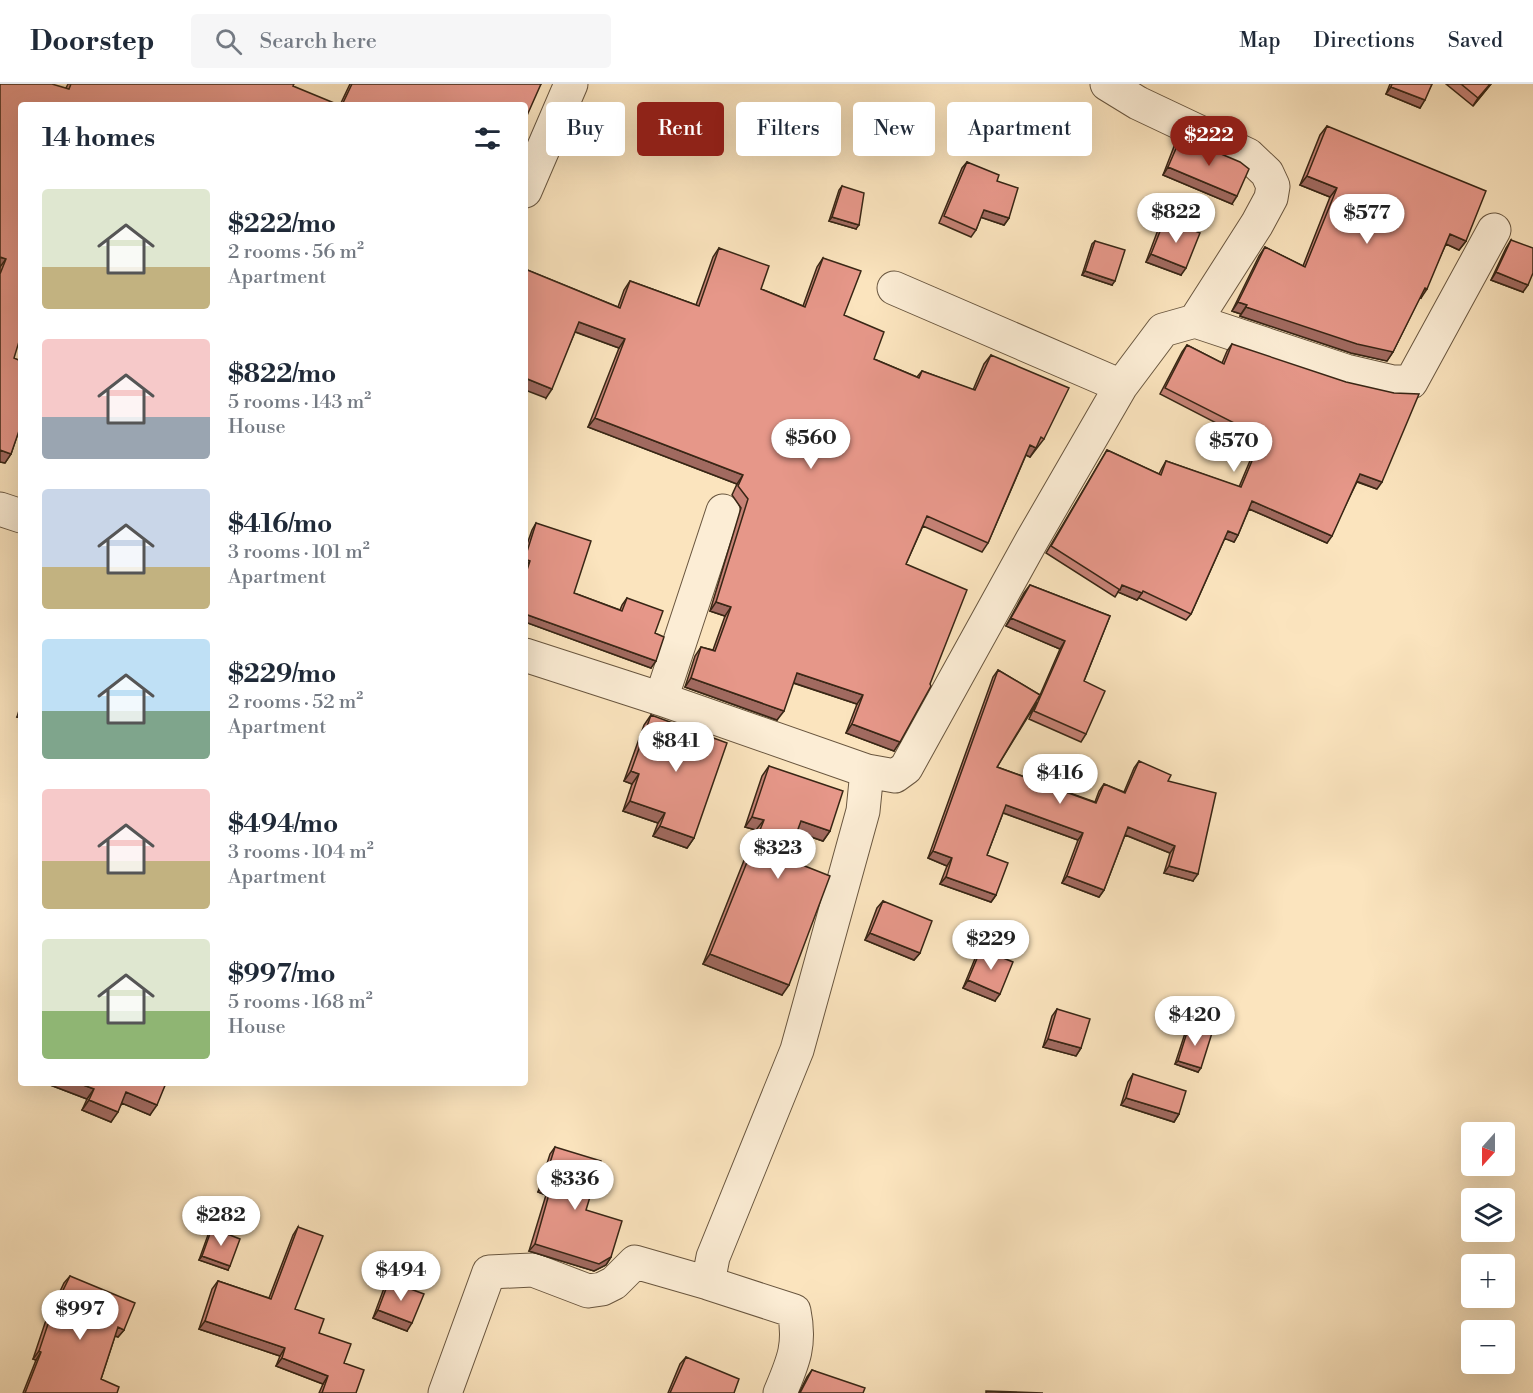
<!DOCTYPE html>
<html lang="en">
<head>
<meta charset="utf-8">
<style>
	:root { --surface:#fff; --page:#f6f6f7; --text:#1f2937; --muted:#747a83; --line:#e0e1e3; --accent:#8f2418 }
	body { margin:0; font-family:"Libre Bodoni",serif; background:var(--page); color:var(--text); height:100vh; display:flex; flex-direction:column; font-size:22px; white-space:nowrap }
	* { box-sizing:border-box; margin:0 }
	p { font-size:20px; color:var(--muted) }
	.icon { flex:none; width:33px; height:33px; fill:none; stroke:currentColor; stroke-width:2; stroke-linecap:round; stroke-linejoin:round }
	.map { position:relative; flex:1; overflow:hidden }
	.panel { position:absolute; left:18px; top:18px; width:510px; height:984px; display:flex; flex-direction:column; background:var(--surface); border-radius:6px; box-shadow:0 6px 24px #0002 }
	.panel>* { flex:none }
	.hud { position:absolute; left:546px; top:18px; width:570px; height:54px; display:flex; gap:12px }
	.needle { width:39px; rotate:201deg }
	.tools { position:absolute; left:1461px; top:1038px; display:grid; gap:12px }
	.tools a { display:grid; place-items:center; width:54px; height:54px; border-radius:6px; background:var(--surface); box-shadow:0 6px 24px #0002; font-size:30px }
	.price { position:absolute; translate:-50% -51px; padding:0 14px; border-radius:21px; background:#fff; color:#222; font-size:20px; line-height:39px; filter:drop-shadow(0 2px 3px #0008) }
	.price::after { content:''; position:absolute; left:50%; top:36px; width:18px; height:14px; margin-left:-9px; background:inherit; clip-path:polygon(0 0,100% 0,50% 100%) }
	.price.active { background:var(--accent); color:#fff }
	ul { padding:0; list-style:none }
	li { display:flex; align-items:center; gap:18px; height:150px; padding:0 24px }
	li span { display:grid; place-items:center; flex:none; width:168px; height:120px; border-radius:6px; color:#555 }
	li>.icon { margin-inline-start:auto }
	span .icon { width:72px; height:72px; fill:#fffc; stroke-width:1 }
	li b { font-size:26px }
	h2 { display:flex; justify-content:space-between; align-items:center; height:72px; padding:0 24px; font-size:26px }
	.tag { padding:0 21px; border-radius:6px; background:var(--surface); box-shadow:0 6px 24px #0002; font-size:21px; line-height:54px }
	.tag.active { background:var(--accent); color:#fff }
	header { display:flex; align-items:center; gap:36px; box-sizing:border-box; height:84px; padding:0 30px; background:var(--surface); border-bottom:2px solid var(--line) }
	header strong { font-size:28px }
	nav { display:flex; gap:33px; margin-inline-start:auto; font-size:21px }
	.search { width:420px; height:54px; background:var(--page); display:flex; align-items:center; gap:15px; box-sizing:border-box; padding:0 21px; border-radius:6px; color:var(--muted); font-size:22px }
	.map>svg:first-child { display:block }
</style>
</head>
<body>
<header>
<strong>Doorstep</strong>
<div class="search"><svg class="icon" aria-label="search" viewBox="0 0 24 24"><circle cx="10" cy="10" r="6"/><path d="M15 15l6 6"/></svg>Search here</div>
<nav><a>Map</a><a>Directions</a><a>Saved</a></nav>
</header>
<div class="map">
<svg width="1533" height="1309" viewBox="0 0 1533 1309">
	<rect width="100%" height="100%" fill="#fbe4be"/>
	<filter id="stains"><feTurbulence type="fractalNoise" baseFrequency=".00333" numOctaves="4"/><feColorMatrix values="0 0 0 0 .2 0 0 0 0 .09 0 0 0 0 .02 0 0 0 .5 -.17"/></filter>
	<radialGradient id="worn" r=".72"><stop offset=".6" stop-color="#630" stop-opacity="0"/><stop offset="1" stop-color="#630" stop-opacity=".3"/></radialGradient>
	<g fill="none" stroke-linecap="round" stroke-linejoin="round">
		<g stroke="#69563f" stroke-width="35">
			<path id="street" d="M1107 0 1138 19 1248 71 1267 89 1273 102 1271 114 1257 140 1195 237
				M525 107 571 0
				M894 204 1121 302
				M0 425 21 432
				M525 571 661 615 867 687 895 692 906 684 1032 456 1121 302 1163 246 1195 237 1346 287 1393 298H1411L1494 146
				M661 615 723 427
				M445 1309 489 1188 533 1186 588 1207 602 1205 614 1199 635 1178 708 1199
				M780 1309C793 1278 801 1261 794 1227L708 1199 713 1173 797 966 863 727 867 687"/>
		</g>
		<use href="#street" stroke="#fcedd5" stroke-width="33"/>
	</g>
	<path fill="#c68276" stroke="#382615" stroke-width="1.5" d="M0 0 66 4 68 0H294L21 21 14 274 18 349 11 370 5 379 0 378Z
		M350 0H541L525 21H340Z
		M1390 0H1432L1420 24 1386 10Z
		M1446 0H1491L1473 22Z
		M1327 42 1466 157 1459 166 1446 160 1421 214 1420 213 1393 268 1387 277 1351 269 1240 232 1241 230 1232 227 1259 172 1265 163 1303 182 1330 113 1300 101 1320 51Z
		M1181 53 1232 120 1163 91 1175 60Z
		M967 78 997 97 1009 134 1004 141 981 133 976 146 971 153 939 139 962 84Z
		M842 102 856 145 829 137 839 106Z
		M1165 135 1181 191 1146 178 1159 143Z
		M1511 156 1523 208 1491 196 1506 164Z
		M1095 157 1112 201 1082 191 1092 160Z
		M719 164 761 205 803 222 817 183 823 174 844 231 874 275 917 293 922 287 973 306 984 280 991 271 1044 355 1030 373 1026 371 988 459 982 468 923 442 906 480 894 667 846 649 857 620 793 599 777 636 685 603 695 572 701 563 713 566 725 532 710 527 741 424 732 411 737 400 588 343 619 264 575 248 546 314 525 185 618 223 624 206 630 197 696 221 713 173Z
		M1232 260 1377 405 1357 398 1327 459 1249 425 1238 451 1234 458 1225 454 1191 530 1186 536 1139 514 1137 516 1118 508 1115 513 1046 469 1107 366 1159 390 1162 384 1166 377 1239 403 1257 360 1160 310 1182 268 1187 261 1222 279 1227 267Z
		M536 439 574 509 620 526 622 521 627 514 655 549 651 584 525 538V466L532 446Z
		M1030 501 1110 532 1084 597 1086 650 1081 658 1029 635 1037 618 997 683 1095 718 1099 707 1104 700 1124 708 1134 684 1139 677 1168 697 1193 797 1164 789 1170 769 1125 751 1104 806 1099 813 1062 799 1078 756 1003 729 987 771 996 811 991 818 940 800 947 782 928 774 993 593 998 586 1040 611 1060 565 1006 542 1024 509Z
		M21 620V634L17 633Z
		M651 631 694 754 687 764 653 752 658 739 623 727 632 700 624 697 644 641Z
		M769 682 830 747 823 757 797 748 787 775 782 911 703 880 756 746 745 743 762 692Z
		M883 817 920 869 914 876 865 856 877 824Z
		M981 865 995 917 963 904 976 872Z
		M1057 925 1081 964 1076 972 1043 963 1052 932Z
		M1189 942 1198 988 1175 980 1186 946Z
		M1133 990 1179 1030 1174 1038 1121 1021 1128 998Z
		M45 999H166L150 1031 122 1019 111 1038 82 1026 87 1015Z
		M555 1063 586 1126 611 1173 606 1181 594 1187 529 1167 546 1111 538 1108 550 1070Z
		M298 1143 295 1225 319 1249 344 1279 356 1309H319L323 1300 276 1282 280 1272 199 1245 212 1205 218 1197 269 1214 293 1151Z
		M212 1144 228 1186 199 1176 209 1148Z
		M70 1192 124 1246 118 1253 115 1252 101 1295 117 1309H23L36 1276 33 1275 45 1239 64 1199Z
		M389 1197 407 1247 373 1234 384 1204Z
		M686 1273 734 1309H668L680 1280Z
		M812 1286 863 1309H799L807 1293Z"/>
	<path fill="#a16a60" stroke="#382615" stroke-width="1.5" d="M1490 0H1491L1473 22 1478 14Z
		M1391 3 1425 16 1420 24 1386 10Z
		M1168 83 1237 112 1232 120 1163 91Z
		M1307 92 1337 104 1330 113 1300 101Z
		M984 126 1009 134 1004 141 980 133Z
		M832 133 859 141 856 145 829 137Z
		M1450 150 1466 157 1459 166 1444 159Z
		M1151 170 1186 184 1181 191 1146 178Z
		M0 173 6 175 0 183Z
		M1085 187 1115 197 1112 201 1082 191Z
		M1496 188 1528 201 1523 208 1491 196Z
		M1425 204 1427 205 1421 214 1419 213Z
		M1238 218 1247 221 1241 230 1232 227Z
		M1246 223 1393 268 1387 277 1351 269 1240 232Z
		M579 238 625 255 619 264 573 247Z
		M525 294 552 305 546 314 525 306Z
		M595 334 743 391 737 400 588 343Z
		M1030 361 1036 364 1030 373 1024 370Z
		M0 366 11 370 5 379 0 378Z
		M1360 390 1382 398 1377 405 1356 397Z
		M1252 417 1332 452 1327 459 1247 424Z
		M1228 447 1238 451 1234 458 1223 454Z
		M525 475 530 477 525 484Z
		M1122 501 1142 509 1137 516 1118 508Z
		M716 518 731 523 725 532 710 527Z
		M525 530 656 577 651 584 525 538Z
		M1011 534 1065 557 1060 565 1006 542Z
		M797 589 863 611 857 620 791 598Z
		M691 594 784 627 777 636 685 603Z
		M21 628V634L17 633Z
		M852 640 900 658 894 667 846 649Z
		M631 687 639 690 632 700 624 697Z
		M630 717 665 729 658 739 623 727Z
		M1006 721 1083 749 1078 756 1001 728Z
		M752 733 764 736 756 746 745 743Z
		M801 737 830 747 823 757 794 747Z
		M660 742 694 754 687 764 653 752Z
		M1128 743 1175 762 1170 769 1123 750Z
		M933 767 952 774 947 782 928 774Z
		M1169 782 1198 790 1193 797 1164 789Z
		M1067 792 1104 806 1099 813 1062 799Z
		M946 793 996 811 991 818 940 800Z
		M870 849 920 869 914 876 865 856Z
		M710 870 789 901 782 911 703 880Z
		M968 896 1000 910 995 917 963 904Z
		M1048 955 1081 964 1076 972 1043 963Z
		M1178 977 1201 984 1198 988 1175 980Z
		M45 999H78L94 1005 87 1015Z
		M126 1008 157 1021 150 1031 119 1018Z
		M1126 1014 1179 1030 1174 1038 1121 1021Z
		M89 1016 118 1028 111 1038 82 1026Z
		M543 1101 551 1103 546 1111 538 1108Z
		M535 1160 611 1173 606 1181 594 1187 529 1167Z
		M202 1172 230 1182 228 1186 199 1176Z
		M378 1226 412 1239 407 1247 373 1234Z
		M205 1237 285 1264 280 1272 199 1245Z
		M118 1243 124 1246 118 1253 113 1251Z
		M39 1267 41 1268 36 1276 33 1275Z
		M282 1274 328 1292 323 1300 276 1282Z"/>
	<path fill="#e69789" stroke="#382615" stroke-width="1.5" d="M0 0H52L69 5 71 0H294L293 2 339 21H21V251L14 274 21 277V341L11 370 0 366V190L6 175 0 173Z
		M352 0H541L525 36V21H342Z
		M1392 0H1432L1425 16 1391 3Z
		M1461 0H1490L1478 14Z
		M1327 42 1486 107 1466 157 1450 150 1427 205 1425 204 1393 268 1357 260 1246 223 1247 221 1238 218 1265 163 1305 183 1337 104 1307 92Z
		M1181 53 1240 78 1249 85 1237 112 1168 83Z
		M967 78 999 91 997 97 1018 104 1009 134 984 126 976 146 944 132Z
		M842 102 864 109 859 141 832 133Z
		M1165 135 1200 149 1186 184 1151 170Z
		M1511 156 1533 164V189L1528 201 1496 188Z
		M1095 157 1125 166 1115 197 1085 187Z
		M719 164 769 182 761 205 805 223 823 174 861 187 844 231 884 248 874 275 919 294 922 287 975 306 991 271 1069 304 1044 355 1041 353 1036 364 1030 361 988 459 927 432 906 480 967 506 930 600 931 602 900 658 852 640 863 611 797 589 784 627 691 594 701 563 715 567 731 523 716 518 748 415 738 402 743 391 595 334 625 255 579 238 552 305 525 294V185L620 224 630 197 699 222Z
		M1232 260 1346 298 1394 309 1419 310 1382 398 1360 390 1332 452 1252 417 1238 451 1228 447 1191 530 1143 507 1142 509 1122 501 1120 506 1051 462 1107 366 1161 391 1166 377 1241 403 1262 353 1165 304 1187 261 1224 280Z
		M536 439 591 457 574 509 622 527 627 514 663 527 655 549 664 553 656 577 525 530V492L530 477 525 475V474Z
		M1030 501 1110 532 1084 597 1105 607 1086 650 1034 627 1065 557 1011 534Z
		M998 586 1040 611 997 683 1096 719 1104 700 1125 709 1139 677 1171 691 1168 697 1216 709 1198 790 1169 782 1175 762 1128 743 1104 806 1067 792 1083 749 1006 721 987 771 1008 779 996 811 946 793 952 774 933 767Z
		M651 631 727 659 694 754 660 742 665 729 630 717 639 690 631 687Z
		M769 682 843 707 830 747 801 737 787 775 830 792 789 901 710 870 764 736 752 733Z
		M883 817 932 837 920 869 870 849Z
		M981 865 1013 878 1000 910 968 896Z
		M1057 925 1090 935 1081 964 1048 955Z
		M1189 942 1212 949 1201 984 1178 977Z
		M1133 990 1186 1007 1179 1030 1126 1014Z
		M78 999H166L157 1021 126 1008 118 1028 89 1016 94 1005Z
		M555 1063 601 1077 586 1126 622 1137 611 1173 599 1180 535 1160 551 1103 543 1101Z
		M298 1143 323 1152 295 1225 324 1235 319 1249 351 1260 344 1279 364 1286 356 1309H322L328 1292 282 1274 285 1264 205 1237 218 1197 271 1215Z
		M212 1144 240 1155 230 1182 202 1172Z
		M70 1192 135 1219 124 1246 118 1243 101 1295 119 1303 117 1309H25L41 1268 39 1267 51 1231Z
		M389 1197 424 1210 412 1239 378 1226Z
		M686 1273 739 1295 734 1309H670Z
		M812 1286 865 1304 863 1309H800Z
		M986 1307 1043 1309H986Z"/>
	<rect width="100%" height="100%" filter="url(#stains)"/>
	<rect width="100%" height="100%" fill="url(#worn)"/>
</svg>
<div class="tools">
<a><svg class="needle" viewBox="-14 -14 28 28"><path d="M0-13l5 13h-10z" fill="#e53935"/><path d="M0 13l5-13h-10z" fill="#747a83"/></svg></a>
<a><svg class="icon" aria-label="layers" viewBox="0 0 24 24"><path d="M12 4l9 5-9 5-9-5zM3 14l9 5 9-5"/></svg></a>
<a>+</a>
<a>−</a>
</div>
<b class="price active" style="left:1209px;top:83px">$222</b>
<b class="price" style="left:1176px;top:160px">$822</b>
<b class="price" style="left:1367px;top:161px">$577</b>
<b class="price" style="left:811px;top:386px">$560</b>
<b class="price" style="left:1234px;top:389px">$570</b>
<b class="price" style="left:676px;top:689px">$841</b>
<b class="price" style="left:1060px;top:721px">$416</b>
<b class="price" style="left:778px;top:796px">$323</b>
<b class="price" style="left:991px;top:887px">$229</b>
<b class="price" style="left:1195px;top:963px">$420</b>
<b class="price" style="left:575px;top:1127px">$336</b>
<b class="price" style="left:221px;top:1163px">$282</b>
<b class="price" style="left:401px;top:1218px">$494</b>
<b class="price" style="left:80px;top:1257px">$997</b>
<div class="hud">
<a class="tag">Buy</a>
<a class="tag active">Rent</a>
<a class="tag">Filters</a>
<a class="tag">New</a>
<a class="tag">Apartment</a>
</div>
<section class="panel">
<h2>14 homes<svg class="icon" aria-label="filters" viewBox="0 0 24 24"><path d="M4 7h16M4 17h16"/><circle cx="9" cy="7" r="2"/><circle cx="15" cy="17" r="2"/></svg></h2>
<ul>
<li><span style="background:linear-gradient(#dfe7d0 65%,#c2b280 0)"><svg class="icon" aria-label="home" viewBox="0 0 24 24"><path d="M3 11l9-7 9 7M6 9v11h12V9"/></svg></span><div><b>$222/mo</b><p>2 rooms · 56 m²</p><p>Apartment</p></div></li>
<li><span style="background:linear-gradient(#f6c9c9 65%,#9aa5b1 0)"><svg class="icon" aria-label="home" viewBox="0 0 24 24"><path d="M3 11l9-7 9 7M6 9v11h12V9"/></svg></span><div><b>$822/mo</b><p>5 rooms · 143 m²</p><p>House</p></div></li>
<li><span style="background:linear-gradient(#c9d6e8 65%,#c2b280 0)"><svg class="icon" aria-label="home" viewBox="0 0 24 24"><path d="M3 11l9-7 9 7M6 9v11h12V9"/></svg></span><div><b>$416/mo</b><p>3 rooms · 101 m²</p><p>Apartment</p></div></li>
<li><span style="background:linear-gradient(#bfe0f5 60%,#7fa58c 0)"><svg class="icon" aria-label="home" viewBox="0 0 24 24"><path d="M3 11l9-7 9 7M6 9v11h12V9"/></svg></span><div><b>$229/mo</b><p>2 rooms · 52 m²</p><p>Apartment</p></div></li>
<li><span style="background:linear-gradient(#f6c9c9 60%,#c2b280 0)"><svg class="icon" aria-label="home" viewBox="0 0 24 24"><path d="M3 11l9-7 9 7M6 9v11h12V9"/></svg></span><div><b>$494/mo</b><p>3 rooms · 104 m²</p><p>Apartment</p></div></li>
<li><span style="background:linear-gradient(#dfe7d0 60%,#8fb573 0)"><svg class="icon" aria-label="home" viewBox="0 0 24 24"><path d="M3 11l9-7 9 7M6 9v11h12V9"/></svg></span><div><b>$997/mo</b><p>5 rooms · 168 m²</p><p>House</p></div></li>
</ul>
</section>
</div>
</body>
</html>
